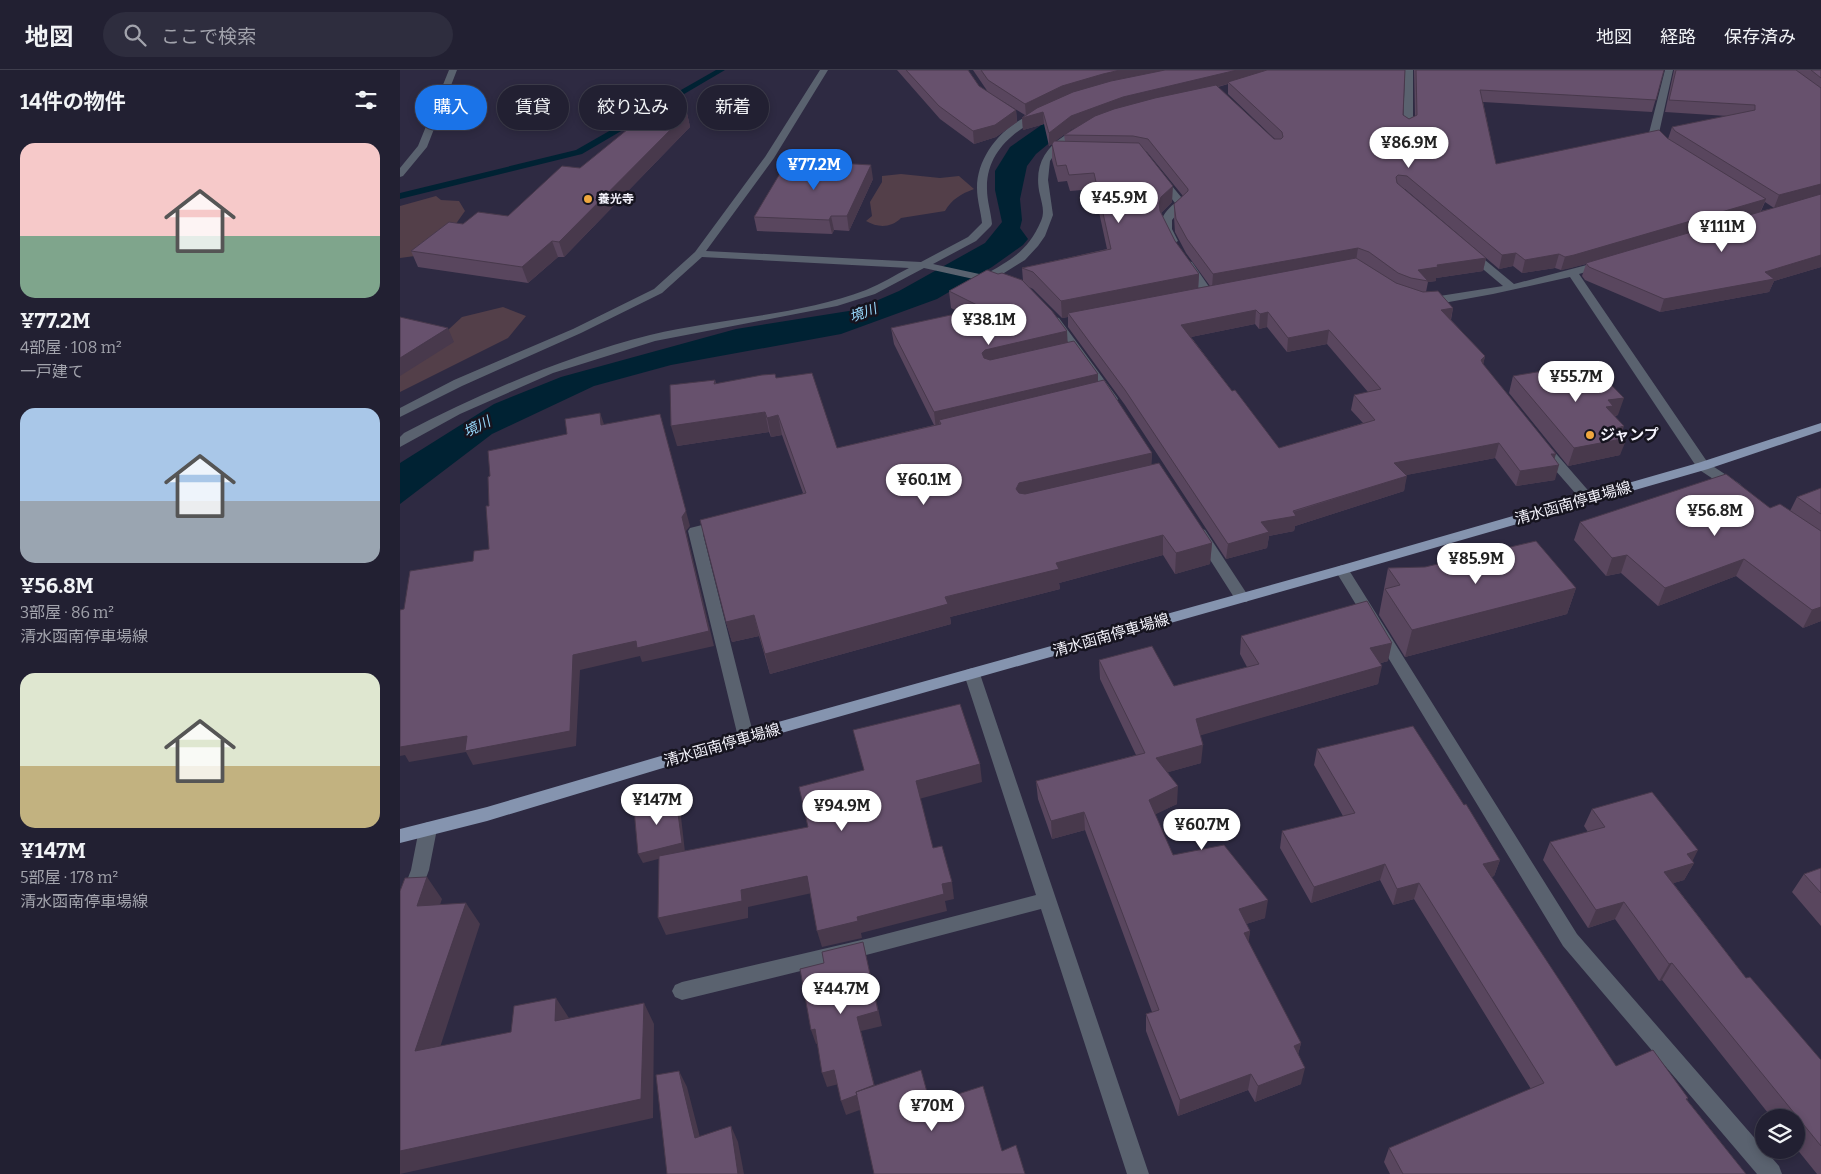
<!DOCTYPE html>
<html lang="ja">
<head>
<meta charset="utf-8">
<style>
	:root { --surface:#222032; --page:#2e2d3e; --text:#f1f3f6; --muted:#a2a3ac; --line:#3f3e4d; --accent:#1a73e8 }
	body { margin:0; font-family:Bitter,"Noto Sans JP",serif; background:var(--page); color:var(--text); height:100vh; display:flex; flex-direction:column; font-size:19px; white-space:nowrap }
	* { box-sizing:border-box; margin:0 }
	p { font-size:16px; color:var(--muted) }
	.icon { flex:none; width:28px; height:28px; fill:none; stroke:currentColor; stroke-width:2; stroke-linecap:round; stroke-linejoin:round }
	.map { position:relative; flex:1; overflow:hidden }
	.panel { display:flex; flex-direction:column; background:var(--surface); width:400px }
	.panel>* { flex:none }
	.guide { position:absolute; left:15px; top:15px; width:475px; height:45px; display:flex; gap:10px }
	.tools { position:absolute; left:1355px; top:1039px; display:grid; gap:10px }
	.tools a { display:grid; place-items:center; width:50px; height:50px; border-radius:50%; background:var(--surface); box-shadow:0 2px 8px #0003,0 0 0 1px var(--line); font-size:25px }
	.price { position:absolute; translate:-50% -42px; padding:0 11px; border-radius:18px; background:#fff; color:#222; font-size:16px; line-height:32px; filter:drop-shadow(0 1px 2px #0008) }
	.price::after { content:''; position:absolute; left:50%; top:30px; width:15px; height:11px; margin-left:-8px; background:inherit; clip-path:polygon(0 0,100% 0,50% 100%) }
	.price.active { background:var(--accent); color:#fff }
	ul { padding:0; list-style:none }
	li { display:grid; align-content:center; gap:10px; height:265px; padding:0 20px }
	li span { display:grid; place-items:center; height:155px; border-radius:15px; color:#555 }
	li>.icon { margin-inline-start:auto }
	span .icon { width:90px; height:90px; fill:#fffc; stroke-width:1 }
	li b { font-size:21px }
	h2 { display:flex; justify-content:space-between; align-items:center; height:60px; padding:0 20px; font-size:21px }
	.pill { padding:0 18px; border-radius:22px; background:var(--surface); box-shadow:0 2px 8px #0003,0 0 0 1px var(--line); font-size:18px; line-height:45px }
	.pill.active { background:var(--accent); color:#fff }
	header { display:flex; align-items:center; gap:30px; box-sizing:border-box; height:70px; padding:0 25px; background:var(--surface); border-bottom:1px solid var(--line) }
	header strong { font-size:24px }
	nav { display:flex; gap:28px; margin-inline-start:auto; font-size:18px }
	.search { width:350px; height:45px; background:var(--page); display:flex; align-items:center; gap:12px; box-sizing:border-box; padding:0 18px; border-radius:28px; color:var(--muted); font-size:19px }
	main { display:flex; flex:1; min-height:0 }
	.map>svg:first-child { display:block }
</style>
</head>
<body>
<header>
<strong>地図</strong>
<div class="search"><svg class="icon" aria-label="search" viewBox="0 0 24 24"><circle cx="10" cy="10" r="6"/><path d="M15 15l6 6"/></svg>ここで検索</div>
<nav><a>地図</a><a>経路</a><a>保存済み</a></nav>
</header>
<main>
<section class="panel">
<h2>14件の物件<svg class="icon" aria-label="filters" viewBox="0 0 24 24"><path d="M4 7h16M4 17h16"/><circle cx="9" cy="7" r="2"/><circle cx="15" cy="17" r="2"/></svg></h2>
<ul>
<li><span style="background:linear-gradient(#f6c9c9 60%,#7fa58c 0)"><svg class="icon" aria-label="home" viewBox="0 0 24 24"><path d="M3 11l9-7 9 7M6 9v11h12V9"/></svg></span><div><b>¥77.2M</b><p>4部屋 · 108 m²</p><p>一戸建て</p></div></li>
<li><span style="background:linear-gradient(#a9c7e8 60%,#9aa5b1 0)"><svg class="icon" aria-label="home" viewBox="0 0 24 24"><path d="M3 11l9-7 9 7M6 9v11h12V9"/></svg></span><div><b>¥56.8M</b><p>3部屋 · 86 m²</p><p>清水函南停車場線</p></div></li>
<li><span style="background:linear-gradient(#dfe7d0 60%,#c2b280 0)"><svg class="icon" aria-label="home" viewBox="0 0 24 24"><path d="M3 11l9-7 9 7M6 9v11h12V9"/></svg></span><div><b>¥147M</b><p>5部屋 · 178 m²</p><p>清水函南停車場線</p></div></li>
</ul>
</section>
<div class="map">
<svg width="1421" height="1104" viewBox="0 0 1421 1104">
	<rect width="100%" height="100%" fill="#2e2a42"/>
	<path fill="#533f49" d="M501 104 540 108 559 106 574 119C561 124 552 129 545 141L501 148C491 158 478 158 466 151L472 146 470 132 482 112V106Z
		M36 126 41 130 59 131 65 141 48 165 15 186 0 188V136Z
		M103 237 126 246 108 268 0 322V282L34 273 62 247Z"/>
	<path fill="#023" d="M741 33 664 61 636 84 627 96 620 129 622 150 620 158 628 169 623 175 592 197 537 229 441 264 271 295 194 316 92 364 0 434V393L94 334 161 307 336 259 455 240 499 221 585 173 602 152 595 120V101L610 77 653 47Z"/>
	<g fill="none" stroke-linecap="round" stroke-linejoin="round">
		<path fill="#023" fill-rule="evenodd" d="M316 0H325L182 84 0 129V123L176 80Z"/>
		<path fill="#5a626f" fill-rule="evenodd" d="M49 0H57L27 77 3 106 0 107V98L18 76Z
			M420 0H428L374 88 306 181 521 192 568 167 582 153C581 142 577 130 577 118 577 83 607 51 640 41L645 44 643 46C614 61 586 82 587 119 587 131 591 142 592 154L591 156 576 171 533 194 584 205C611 190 628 181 641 151 645 142 642 134 640 125 634 100 642 80 664 66 670 62 677 57 684 58V62L658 79 650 91 648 110 653 145 645 166 638 176 625 190 596 208 600 209 601 211 600 213 596 214 524 198 475 224 437 236 255 271 153 303 60 344 0 377V367L4 363C83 322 164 287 250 265 321 248 397 246 466 220 481 214 495 205 509 198L302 187 262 223 181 263 62 316 0 347V338L54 310 173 259 254 219 295 182 365 87Z
			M1005 0H1013V57L1008 60 1003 57Z
			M1265 0H1273L1259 63 1271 76 1266 79 1263 78 1249 63Z
			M760 104 763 105 786 133 772 150V159L778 171 773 174C768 173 767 170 765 165 757 151 764 142 775 133L755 107Z
			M1069 179 1073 180 1114 214 1202 191 1206 192 1207 194 1206 196 1179 204 1308 393 1340 414 1342 417 1340 420H1330L1298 399 1170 207 1093 224 1049 232 1023 233 1021 231 1023 229 1027 228 1103 216 1065 184 1064 182Z
			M788 191 792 192 814 224 812 226 797 229 791 226 793 224 801 222 783 194Z
			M655 247 659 248 716 326 718 329 716 332H708L649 250Z
			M1147 378 1152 379 1193 426 1195 429 1193 432H1183L1142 385 1140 382 1142 379Z
			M322 450 327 452 329 455 327 458 303 464 354 667 352 671 346 673 340 671 338 667 288 461 290 458Z
			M800 458 805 460 847 524 849 528 847 532H837L793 463 795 460Z
			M942 495 947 497 1177 864 1379 1096 1382 1104H1357L1163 876 935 500 937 497Z
			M572 598 578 600 580 604 749 1104H727L641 839 470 884 282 930 275 927 272 921 275 915 282 912 470 868 636 825 564 604 566 600Z
			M28 752 34 754 37 759 29 800 9 854 7 860 0 862V829L11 800 19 759 22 754Z"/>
		<path fill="#8594af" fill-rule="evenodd" d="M1421 353V361L1308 399 947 503 346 673 87 751 0 773V759L87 737 346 661 939 496 1298 393Z"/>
	</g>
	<path fill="#59465e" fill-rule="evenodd" d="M497 0H568L579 16 616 40 617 52 596 67 574 74 540 49Z
		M573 0H1005L1003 45 1009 49 1015 46 1014 0H1264L1252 42 1083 32 1096 94 1268 69 1272 57 1327 46 1265 42 1274 0H1421V197L1374 211 1369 222 1260 242 1185 210 1182 206 1186 194 1161 200 1155 198 1122 203 1113 196 1099 199 1005 119H1004L1086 188 1083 201 1036 208V211L1028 212 1026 222 1053 238 1051 250 1085 286 1083 294 1154 388 1155 410 1116 416 1095 388 1006 405 1004 421 895 456 894 461 869 466 867 478 826 489 725 335 668 257V247L662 248 633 219 629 217 668 272 752 383 751 395 812 473 810 494 775 504 763 485 659 513 660 519 550 547 551 554 370 604 359 566 332 572 326 552 403 423 382 365 371 367 369 362 277 376 315 310 316 314 376 308 437 378 534 355 494 274 491 258 561 243 551 238 549 221 598 204 623 211 622 198 707 179 694 119 670 121 667 111 658 112 652 90V74L649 76 644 54 623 60 622 48 625 45 588 22ZM828 14V24L875 69H874L818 17ZM679 56 664 65 665 71H655L672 59ZM746 81 747 82 783 126 774 134V147L775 162 786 183 810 216 798 218 799 204 775 171 761 143 772 132ZM1365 132 1374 138 1361 141ZM855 254 859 259 867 257 887 282 927 274 968 322 954 325 951 340 963 353 879 378 832 321 791 267Z
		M287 43 290 57 164 187H158L128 213 18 197 11 181 63 154 108 146 180 98Z
		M473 109 449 161 434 160 432 164 357 161 354 147Z
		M1113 306 1218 345 1215 346 1222 363 1220 385 1168 396 1109 323Z
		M1421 418V551L1403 558 1336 506 1258 536 1221 503 1206 506 1174 470 1180 452 1370 438 1390 441 1397 427Z
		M988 498 1176 518 1167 544 1005 587 979 545Z
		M841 566 988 591 981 593 978 614 800 665 801 693 768 702 777 734 755 744 773 785 865 848 846 854 850 861 848 872 901 973 898 984 901 1014 855 1032 848 1020 778 1046 746 961V944L752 942 685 760 652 769 638 729 636 711 736 685 700 609 699 590 774 616 847 597 840 584Z
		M917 679 1100 790 1094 806 1091 807 1216 996 1288 1028 1287 1030 1346 1104H990L984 1092 989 1078 1131 1019 1014 829 993 835 980 810 911 833 880 778 882 761 943 746 914 695Z
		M1192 739 1292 791 1294 793 1284 810 1273 813 1346 908 1421 990V1104H1417L1396 1078V1048H1372L1262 910 1259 911 1215 849 1188 858 1143 790 1150 772 1188 762 1184 756Z
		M1421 798V856L1392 822 1404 804Z"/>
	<path fill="#48394c" d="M720 0H776L626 46 625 34 662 16 703 4Z
		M837 0H887L828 12V14L723 39 672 59 649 76V63L671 46 723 27Z
		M616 40 617 52 596 67 574 74 573 61Z
		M643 42 644 54 623 60 622 48Z
		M287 43 290 57 164 187 159 172Z
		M471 95 473 109 449 161 447 146Z
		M1421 114V126L1374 138 1379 125Z
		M773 116 772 132 760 144 758 150 759 133 761 127Z
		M1366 129 1360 142 1186 193V194L1171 198 1161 200 1165 187Z
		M431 146 434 160 432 164 429 150Z
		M152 171 158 187 128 213 122 197Z
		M958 178 956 191 812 218 813 204Z
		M1116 183 1113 196 1099 199 1102 185Z
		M1159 184 1155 198 1122 203 1125 190Z
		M1421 185V197L1374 211 1369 222 1260 242 1264 229 1365 202Z
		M1086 188 1083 201 1036 208V211L1028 212 1018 200 1037 195Z
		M799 204 798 221 668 243V247L662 248 661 231Z
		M1053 238 1050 252 1041 240Z
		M856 240 855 254 781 269V255Z
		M868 242 867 257 859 259 860 244Z
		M48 258 54 272 0 306V288Z
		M929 260 927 274 887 282 888 268Z
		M667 261 668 278 587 296 582 283 585 280Z
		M1085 286 1082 301 1081 290Z
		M698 304V321L541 354 539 350 540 358 536 359 534 342Z
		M1224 328 1218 345 1209 347 1200 355 1208 330Z
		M365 342 369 362 277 376 271 356Z
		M200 343 205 357 201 355Z
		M260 344 290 456 286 461 314 576 242 592 240 586 180 600 176 676 73 695 66 682 9 692 5 685 0 686V674L67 666 173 585 282 447Z
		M378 345 382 365 371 367 367 348Z
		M1224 356 1220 369 1227 368 1220 385 1168 396 1174 378 1217 358Z
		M1099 373 1095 388 991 408 994 393Z
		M752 383 751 403 621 433 616 419 619 413Z
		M1151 384H1156L1152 396 1159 395 1155 410 1116 416 1120 401Z
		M1007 406 1004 421 895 456 894 461 869 466 867 478 826 489 828 474 861 452Z
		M763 465V485L659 513 660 519 550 547 551 554 370 604 365 584 656 493Z
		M812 473 810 494 775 504 776 483Z
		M1227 485 1221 503 1206 506 1212 488Z
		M1344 489 1336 506 1258 536 1265 518Z
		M1176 518 1167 544 1005 587 1012 560Z
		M1421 537V551L1403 558 1412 540Z
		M354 545 359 566 332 572 326 552Z
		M992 573 988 591 966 597 970 578Z
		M982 596 978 614 795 667 796 649Z
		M803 675 801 693 755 706 756 688Z
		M580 694 582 712 519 729 516 711Z
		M778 716 777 734 748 748 749 730Z
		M276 729 280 738 285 782 243 793 238 784Z
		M684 742 685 760 652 769 651 751Z
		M1298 780 1291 794 1294 793 1284 810 1255 819 1264 802 1287 784Z
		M1100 790 1094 806 1077 811 1083 794Z
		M985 794 980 810 911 833 914 817Z
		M407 806 412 823 348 837V848L266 865 258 848 341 820Z
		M27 807 42 829 32 858 17 836Z
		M552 812 554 829 545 831 547 841 461 863 462 868 422 877 417 861 542 814Z
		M1019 813 1014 829 993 835 997 819Z
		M868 830 865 848 837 857 839 839Z
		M1224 832 1215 849 1188 858 1196 840Z
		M66 833 80 854 32 1002 15 981Z
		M850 861 848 878 844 863Z
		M463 872 482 956 461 961 479 1033 446 1045 441 1031Z
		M1272 893 1262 910 1259 911 1269 894Z
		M156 928 169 948 155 951Z
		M244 933 254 954 253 1048 0 1104V1081Z
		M415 959 420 973 416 974 411 960Z
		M901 973 897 989 894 976Z
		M905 998 901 1014 855 1032 858 1016Z
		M434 1000 439 1014 427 1017 422 1003Z
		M279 1001 287 1017 304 1083 295 1068Z
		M851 1004 848 1020 778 1046 780 1030Z
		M331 1056 338 1072 344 1104H338Z"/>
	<path fill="#67516d" stroke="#48394c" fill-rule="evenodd" d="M506 0H568L579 16 616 40 595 55 573 61 539 36Z
		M581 0H720L703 4 662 16 625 34 588 10Z
		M765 0H837L723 27 671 46 649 63 643 42 622 48 637 38 673 22 711 11Z
		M867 0H1005L1003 45 1009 49 1017 45 1016 0H1264L1256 30 1080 20 1096 94 1259 60 1267 68 1366 129 1174 185 1165 187 1159 184 1125 190 1116 183 1102 185 1007 106 998 105 996 107 997 113 1086 188 1037 195 1038 197 1018 200 1028 211 1011 208 998 203 969 182 958 178 813 204 787 169 776 149 774 134 788 121V119L748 69 733 66 664 65 695 46 714 39 755 28 816 15 874 69H881L883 67 882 62 828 12Z
		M1276 0H1396L1421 18V114L1379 125 1275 61 1272 57 1355 40V35L1269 30Z
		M1411 0H1421V8Z
		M270 25 287 43 159 172 152 171 122 197 11 181 49 152 63 154 78 142 108 146 162 96 180 98Z
		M654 71 739 73 773 116 761 127 759 133 760 141 775 171 799 204 661 231 633 202 622 198 711 179 694 103 669 105 666 95 657 96 652 74Z
		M388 90 471 95 447 146H431L429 150 354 147Z
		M1421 124V185L1365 202 1374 209 1264 229 1189 197 1186 193Z
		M956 188 996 213 1023 222 1038 221 1053 238 1041 240 1085 286 1081 290 1083 294 1156 384H1151L1159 395 1120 401 1099 373 994 393 1007 406 893 441 896 446 861 452 869 462 828 474 725 320 668 243ZM856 240 860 244 868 242 888 268 929 260 981 319 954 325 975 350 879 378 835 320 832 321 781 255Z
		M587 200 598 204 602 203 622 210 652 241 667 261 585 280 582 283 584 288 590 290 674 271 698 304 534 342 491 258 583 238 549 221Z
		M0 247 48 258 0 288Z
		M1190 293 1224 328 1208 330 1213 336 1206 337 1224 356 1217 358 1227 368 1174 378 1113 306Z
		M412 303 437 378 541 354 539 350 704 310 752 383 619 413 616 419 619 423 625 424 759 393 812 473 776 483 763 465 656 493 659 499 545 527 548 534 365 584 354 545 326 552 300 450 406 423 378 345 367 348 365 342 271 356 270 315 315 310 314 314 362 305 375 304 376 308Z
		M200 343 201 355 260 344 286 441 282 447 309 561 237 578 236 571 173 585 170 661 65 681 67 666 0 677V540L4 539 10 501 73 491 74 481 89 479 86 436H89L88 407 90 406 88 381 167 364 165 349Z
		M1326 404 1370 438 1380 434 1421 461V537L1412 540 1344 489 1265 518 1227 485 1212 488 1180 452Z
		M1421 418V444L1397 427Z
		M1136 471 1176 518 1012 560 985 519 1000 515 988 498 1025 497Z
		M967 531 992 573 970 578 982 596 796 649 803 675 756 688 778 716 749 730 773 785 824 775 868 830 839 839 850 861 844 863 901 973 894 976 905 998 858 1016 851 1004 780 1030 746 944 759 940 684 742 651 751 636 711 745 683 699 590 752 576 774 616 859 594 841 566Z
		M560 634 580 694 516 711 533 778 542 776 552 812 542 814 544 824 457 847 458 851 417 861 407 806 341 820 342 831 258 848 259 786 408 757 399 717 464 700 453 660Z
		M1013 656 1064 735 1066 734 1100 790 1083 794 1216 996 1253 980 1288 1028 1286 1029 1346 1104H1003L989 1078 1144 1013 1019 813 997 819 985 794 914 817 882 761 955 743 917 679Z
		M1252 722 1298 780 1287 784 1294 793 1264 802 1346 908 1350 907 1421 990V1076L1272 893 1269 894 1224 832 1196 840 1150 772 1205 757 1192 739Z
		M276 729 282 773 238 784 234 739Z
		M1421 798V823L1404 804Z
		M27 807 17 836 66 833 15 981 111 962 114 936 156 928 155 951 244 933 241 1029 0 1081V821L5 808Z
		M463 872 478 941 457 947 474 1015 456 1022 457 1025 441 1031 434 1000 422 1003 415 959 411 960 400 899 424 893 422 882Z
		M521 1000 530 1033 583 1016 602 1081 616 1075 625 1104H474L456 1022Z
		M279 1001 295 1068 331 1056 338 1104H267L256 1005Z"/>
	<g fill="#efa73e" stroke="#16141f" stroke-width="2">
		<circle cx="188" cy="129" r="5"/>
		<circle cx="1190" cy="365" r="5"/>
	</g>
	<g text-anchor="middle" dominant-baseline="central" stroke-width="5" stroke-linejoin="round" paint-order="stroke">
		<g font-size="12" font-weight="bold" fill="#f4f3fc" stroke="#16141f" text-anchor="start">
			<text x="198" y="129">養光寺</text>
		</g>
		<g font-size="14" font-style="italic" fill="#98d8fb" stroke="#16141f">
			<text transform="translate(463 243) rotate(-20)">境川</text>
			<text transform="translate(77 357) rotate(-27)">境川</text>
		</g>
		<g font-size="15" font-weight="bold" fill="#f4f3fc" stroke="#16141f" text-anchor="start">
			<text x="1200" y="365">ジャンプ</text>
		</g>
		<g font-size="15" fill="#f4f3fc" stroke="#16141f">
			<text transform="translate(1173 433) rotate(-16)">清水函南停車場線</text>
			<text transform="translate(711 565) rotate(-16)">清水函南停車場線</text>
			<text transform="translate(322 675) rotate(-16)">清水函南停車場線</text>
		</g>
	</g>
</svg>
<div class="tools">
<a><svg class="icon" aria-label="layers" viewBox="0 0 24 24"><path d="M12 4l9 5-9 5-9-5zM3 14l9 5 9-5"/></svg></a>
</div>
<b class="price" style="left:1009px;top:99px">¥86.9M</b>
<b class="price active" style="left:414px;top:121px">¥77.2M</b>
<b class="price" style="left:719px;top:154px">¥45.9M</b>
<b class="price" style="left:1322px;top:183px">¥111M</b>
<b class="price" style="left:589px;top:276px">¥38.1M</b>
<b class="price" style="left:1176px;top:333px">¥55.7M</b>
<b class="price" style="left:524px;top:436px">¥60.1M</b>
<b class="price" style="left:1315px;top:467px">¥56.8M</b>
<b class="price" style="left:1076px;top:515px">¥85.9M</b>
<b class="price" style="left:257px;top:756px">¥147M</b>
<b class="price" style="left:442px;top:762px">¥94.9M</b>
<b class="price" style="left:802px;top:781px">¥60.7M</b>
<b class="price" style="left:441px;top:945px">¥44.7M</b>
<b class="price" style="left:532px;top:1062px">¥70M</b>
<div class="guide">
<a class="pill active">購入</a>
<a class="pill">賃貸</a>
<a class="pill">絞り込み</a>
<a class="pill">新着</a>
</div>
</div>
</main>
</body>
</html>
